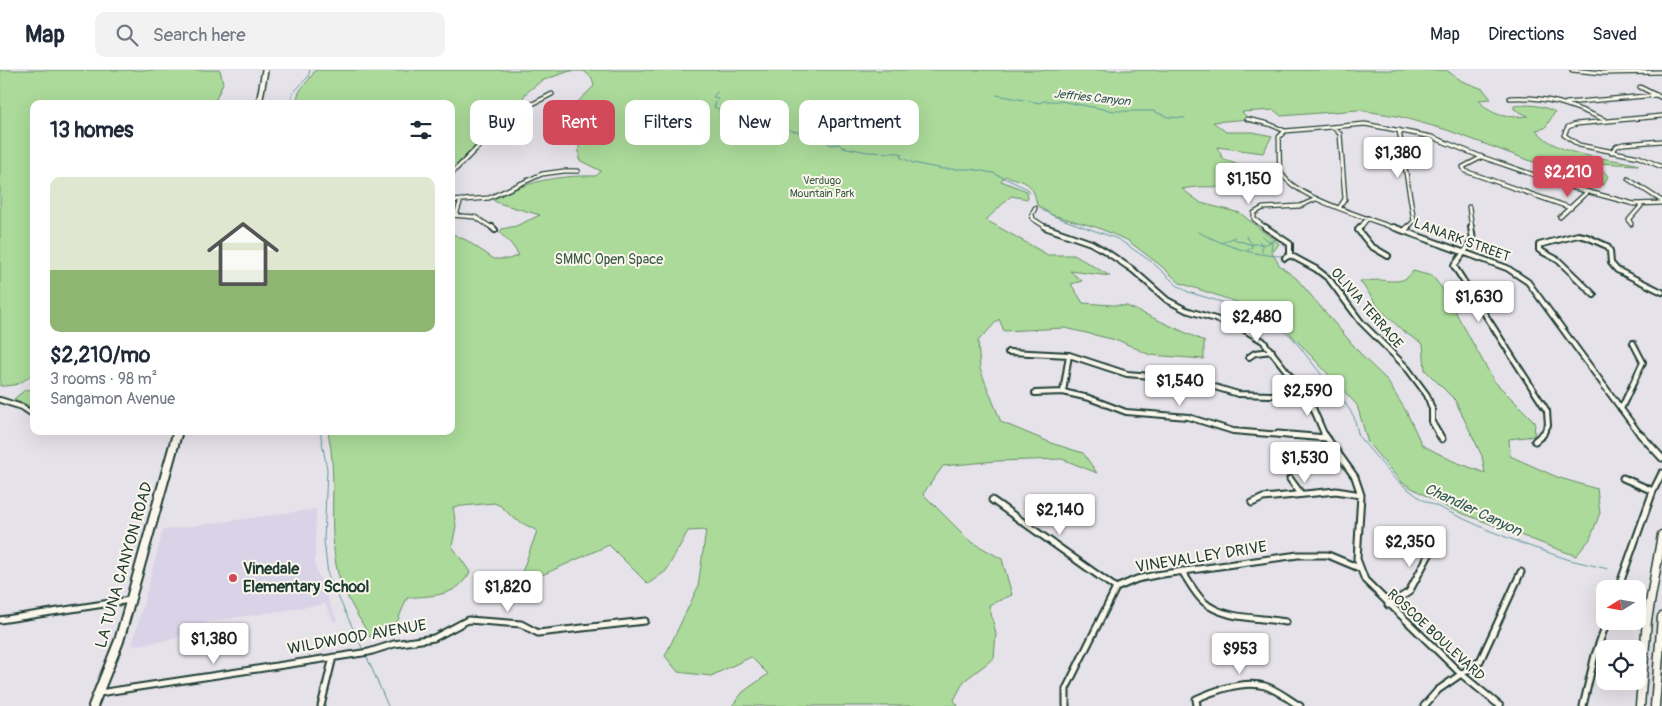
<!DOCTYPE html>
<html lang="en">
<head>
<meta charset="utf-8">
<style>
	:root { --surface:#fff; --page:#f2f2f3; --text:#1f2937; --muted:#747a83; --line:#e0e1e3; --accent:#d1495b }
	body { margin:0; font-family:Pangolin,sans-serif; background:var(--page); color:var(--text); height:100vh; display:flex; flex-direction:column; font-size:19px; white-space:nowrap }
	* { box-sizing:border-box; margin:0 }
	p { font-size:16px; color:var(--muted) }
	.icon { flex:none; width:28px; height:28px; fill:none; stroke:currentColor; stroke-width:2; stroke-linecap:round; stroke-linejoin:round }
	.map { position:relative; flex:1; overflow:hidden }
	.panel { position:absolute; left:30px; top:30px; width:425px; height:335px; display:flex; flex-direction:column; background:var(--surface); border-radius:10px; box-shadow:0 5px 20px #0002 }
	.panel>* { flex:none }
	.guide { position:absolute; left:470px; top:30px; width:475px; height:45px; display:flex; gap:10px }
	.needle { width:32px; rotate:259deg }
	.tools { position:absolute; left:1596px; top:510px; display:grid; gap:10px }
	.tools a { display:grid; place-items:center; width:50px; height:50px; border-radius:10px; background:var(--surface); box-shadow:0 5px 20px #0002; font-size:25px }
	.price { position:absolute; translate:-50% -42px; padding:0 11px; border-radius:5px; background:#fff; color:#222; font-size:16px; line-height:32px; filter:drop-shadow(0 1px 2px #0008) }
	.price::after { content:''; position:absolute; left:50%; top:30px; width:15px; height:11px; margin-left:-8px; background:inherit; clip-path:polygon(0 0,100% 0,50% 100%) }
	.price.current { background:var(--accent); color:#fff }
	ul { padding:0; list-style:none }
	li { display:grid; align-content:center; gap:10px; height:265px; padding:0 20px }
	li span { display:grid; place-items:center; height:155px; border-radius:10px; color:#555 }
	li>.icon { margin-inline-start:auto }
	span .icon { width:90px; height:90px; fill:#fffc; stroke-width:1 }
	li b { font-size:21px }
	h2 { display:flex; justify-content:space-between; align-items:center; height:60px; padding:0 20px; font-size:21px }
	.tag { padding:0 18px; border-radius:10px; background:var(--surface); box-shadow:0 5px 20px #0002; font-size:18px; line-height:45px }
	.tag.current { background:var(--accent); color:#fff }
	header { display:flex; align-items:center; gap:30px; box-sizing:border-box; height:70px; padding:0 25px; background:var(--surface); border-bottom:1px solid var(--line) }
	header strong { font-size:24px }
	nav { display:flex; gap:28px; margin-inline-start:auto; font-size:18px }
	.search { width:350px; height:45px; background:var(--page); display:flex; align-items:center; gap:12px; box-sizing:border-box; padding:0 18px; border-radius:10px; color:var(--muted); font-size:19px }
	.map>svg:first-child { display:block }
</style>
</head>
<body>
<header>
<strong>Map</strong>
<div class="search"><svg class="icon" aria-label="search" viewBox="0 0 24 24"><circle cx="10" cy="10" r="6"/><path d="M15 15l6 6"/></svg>Search here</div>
<nav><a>Map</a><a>Directions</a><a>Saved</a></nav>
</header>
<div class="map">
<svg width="1662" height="636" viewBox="0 0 1662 636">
	<rect width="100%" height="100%" fill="#e6e2e9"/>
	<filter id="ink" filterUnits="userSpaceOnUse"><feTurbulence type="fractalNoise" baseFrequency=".02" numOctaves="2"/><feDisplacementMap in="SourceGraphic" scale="10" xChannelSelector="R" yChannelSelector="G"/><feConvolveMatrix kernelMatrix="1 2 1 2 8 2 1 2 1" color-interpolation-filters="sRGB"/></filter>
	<g filter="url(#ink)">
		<path fill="#d8d3e7" d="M316 439 315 493 317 503 337 551 334 552 325 534 207 552 174 569 132 576 163 460Z"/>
		<path fill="#abda9a" stroke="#658c67" d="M0 0H220L223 13 214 34H34V302C22 314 16 316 0 316Z
			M315 0H1446L1462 11 1483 19 1491 29 1479 30C1491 47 1509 48 1528 46L1514 39V36C1529 34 1542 35 1555 42L1545 58 1536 60C1561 89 1605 86 1639 95L1596 93 1608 106 1604 115 1536 93 1447 60 1397 46 1358 40 1281 46 1274 40 1242 42 1249 49 1213 52 1226 62H1253L1272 66 1263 83 1217 77 1223 89 1241 96 1261 111 1257 123C1232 118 1207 114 1182 119L1201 133 1240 143 1279 174 1272 183 1280 196 1297 209 1365 289 1386 309 1406 341 1422 375 1453 391 1485 403 1482 386 1455 330 1425 300 1423 274 1404 262 1380 239 1360 211C1367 211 1374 210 1380 210 1393 211 1405 214 1413 201L1432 206 1442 218 1494 311 1535 352 1534 366 1509 369 1510 386 1557 407 1597 419 1600 443 1590 469 1576 486 1448 438 1401 412 1368 373 1357 335 1272 244 1180 213 1160 195 1127 170 1096 157 1052 145 1037 135C1033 112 1026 112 1005 106L1001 111 1027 121 1028 129 1011 126 986 150 1048 185H1074L1110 206 1070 201 1082 211 1071 214 1083 233 1127 236 1204 271V289L1150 285 1120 271 1065 258 1004 261 999 249 978 271 980 299 1001 352 1054 374 1083 383 1097 403 1062 389 997 391 943 396 923 424 970 471 1002 489 1012 525 989 535 996 564 994 588 964 611 954 630 958 636H732L743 622 768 604 751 587 711 606 678 602 665 586 698 517 706 460 688 461 666 501 648 514 609 475 533 509 518 513 537 461 513 448 501 436 494 433 453 437 456 456 452 476 470 502C456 528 433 525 407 528L393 562 370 567C358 545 341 521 336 495 328 450 338 408 328 361H451V163L466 170 494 189H509L519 185 512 175 500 163 502 159 516 156 540 145 498 133 493 130C526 111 559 105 596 106L601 101 579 90V76L586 60 544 65 594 16 592 8 584 1H570L541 11 526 23 518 36 501 48 451 101V34H299L297 31C297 18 310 12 315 0Z
			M34 319V338L14 329 25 320Z"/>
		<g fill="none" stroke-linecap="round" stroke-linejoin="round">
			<path stroke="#5c989b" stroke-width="1" d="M717 22 713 27 718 29 714 37 719 39 720 44 734 51 740 50C752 58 770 53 783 56 785 57 788 59 790 60 807 65 816 63 831 75L839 74 842 77 868 82 900 83 902 84 900 87 913 93 942 99H971L993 103 1028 119 1030 123
				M997 25 1040 33 1043 31H1060L1114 41H1153L1168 47 1185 48
				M295 34 292 30V24L308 7 310 0
				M1042 140 1056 147 1118 169 1152 192 1178 216 1188 222 1235 236 1266 248 1291 266 1336 323
				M1198 162C1225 175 1252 186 1283 186
				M1246 166 1251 173
				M1262 166 1272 173 1271 181
				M1234 169 1252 175
				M1259 171 1262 175V182
				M1223 172 1235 167
				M1252 174H1266L1279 168
				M1248 180 1252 177V174
				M1344 331 1354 347 1359 367 1395 409 1421 429 1488 460 1526 475 1570 490 1608 499
				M320 361 327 399 324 471 328 505 364 582
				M366 585 388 636"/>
			<g stroke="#1f3d34" stroke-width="5.5">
				<path id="street-far2" d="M1572 0 1603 3 1662 2
					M1640 17 1662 28
					M1510 28C1548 26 1571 35 1605 50
					M1566 33 1657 25
					M1662 46 1576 54 1568 57 1564 65 1579 75 1639 87 1662 97
					M1247 49 1269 54 1285 61 1365 54 1432 67 1482 87 1563 115 1634 134 1662 133
					M1333 57 1340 64 1345 129 1339 138
					M1399 60 1414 151 1406 159
					M1285 61 1279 67C1280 77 1278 92 1281 102 1292 127 1371 149 1397 159
					M1611 82 1617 76 1623 74 1662 71
					M1482 87 1463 97 1465 101 1571 138
					M451 104 509 46 552 24
					M1628 109 1662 131
					M451 131 489 128 542 104 564 101H578
					M1469 137 1472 159
					M1035 138 1032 144 1033 149 1049 159
					M451 145 475 147 494 159
					M456 145 461 130
					M1560 147 1587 122
					M1631 154 1629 150 1641 136 1640 134
					M1267 159 1254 149V143L1263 138 1300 136 1316 129
					M1359 159 1368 148"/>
			</g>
			<g stroke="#1f3d34" stroke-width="8">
				<path id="street-far1" d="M492 157 495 160
					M1045 157 1091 173 1105 181 1133 200 1167 230 1186 240 1238 256 1263 271 1310 331 1325 366
					M1265 157 1290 174V185L1285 188
					M1360 157 1358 160 1371 176 1388 186
					M1393 157 1507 198 1528 212 1641 366
					M1471 157 1473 170 1454 196 1547 341 1548 355 1542 366
					M1404 161 1408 157
					M1290 185 1316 199 1329 209 1361 252 1407 298 1427 325 1432 339V352L1440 366
					M1594 225 1558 190 1539 180V175L1578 165 1587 167 1607 176 1610 181 1611 193 1617 200 1662 222
					M1008 282 1069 285 1127 304 1188 309 1238 324 1307 326
					M1249 287 1255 283 1272 281
					M1063 322 1069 285
					M1035 323 1063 322 1089 328 1126 342 1188 347 1233 361 1294 366
					M0 330 22 337 34 345
					M1621 339 1643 292 1633 273"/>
			</g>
			<g stroke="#1f3d34" stroke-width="9">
				<path id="street" d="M1278 364 1326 368
					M1324 364 1355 407 1361 425 1357 489 1365 510 1461 604 1500 636
					M1439 364 1442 369
					M1640 364 1662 388
					M1535 371 1543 364
					M1623 408 1653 421
					M1290 409 1301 424
					M992 430 1116 518
					M1252 433 1263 428 1336 421 1361 425
					M1182 501C1189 512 1195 524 1204 532 1224 550 1261 547 1286 552
					M1618 519 1653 421 1662 403
					M1388 535 1409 522 1438 468
					M0 550 130 530
					M99 623 369 582 394 574 434 568 468 550 521 554 538 563 645 551
					M321 636 333 587
					M1066 636V619L1116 518 1137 509 1156 505 1298 485H1328L1359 498
					M1197 636 1196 629C1216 620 1243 610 1265 616 1278 620 1289 630 1300 636
					M1424 636 1438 620 1480 591 1521 502
					M1583 636 1595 585 1607 551"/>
			</g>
			<g stroke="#1f3d34" stroke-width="11">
				<path id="secondary" d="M1640 636 1647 550 1662 465
					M1655 636 1662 547"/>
			</g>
			<g stroke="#1f3d34" stroke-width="8">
				<path id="primary-far2" d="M259 34 265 0"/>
			</g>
			<g stroke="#1f3d34" stroke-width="10">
				<path id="primary-far1" d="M177 366 178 361"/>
			</g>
			<g stroke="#1f3d34" stroke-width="12">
				<path id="primary" d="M93 636 119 571 177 364"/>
			</g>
			<use href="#street-far2" stroke="#fbf7ec" stroke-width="3"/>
			<use href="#street-far1" stroke="#fbf7ec" stroke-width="4"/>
			<use href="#street" stroke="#fbf7ec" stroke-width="5"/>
			<use href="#secondary" stroke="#fbf7ec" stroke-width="8"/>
			<use href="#primary-far2" stroke="#fbf7ec" stroke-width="5"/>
			<use href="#primary-far1" stroke="#fbf7ec" stroke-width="6"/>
			<use href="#primary" stroke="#fbf7ec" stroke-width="8"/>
		</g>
	</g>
	<circle fill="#d1495b" stroke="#fbf7ec" stroke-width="2" cx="233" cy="508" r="5"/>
	<g text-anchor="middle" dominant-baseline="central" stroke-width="4" stroke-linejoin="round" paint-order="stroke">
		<g font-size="11" fill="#3b5c48" stroke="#fbf7ec">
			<text x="822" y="110">Verdugo<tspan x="822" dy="13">Mountain Park</tspan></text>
		</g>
		<g font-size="12" font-style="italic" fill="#335b56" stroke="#fbf7ec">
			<text transform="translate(1092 28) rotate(6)">Jeffries Canyon</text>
		</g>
		<g font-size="14" fill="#1f3d34" stroke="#fbf7ec">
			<text transform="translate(1462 170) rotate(20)">LANARK STREET</text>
			<text transform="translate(1367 238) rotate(49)">OLIVIA TERRACE</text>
			<text transform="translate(1436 565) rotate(43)">ROSCOE BOULEVARD</text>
		</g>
		<g font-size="14" fill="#3b5c48" stroke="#fbf7ec">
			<text x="609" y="189">SMMC Open Space</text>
		</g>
		<g font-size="15" font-style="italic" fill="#335b56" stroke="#fbf7ec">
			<text transform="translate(1473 440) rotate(25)">Chandler Canyon</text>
		</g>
		<g font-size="16" fill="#1f3d34" stroke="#fbf7ec">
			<text transform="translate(1201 487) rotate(-9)">VINEVALLEY DRIVE</text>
			<text transform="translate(124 495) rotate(-74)">LA TUNA CANYON ROAD</text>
			<text transform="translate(357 567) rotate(-10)">WILDWOOD AVENUE</text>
		</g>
		<g font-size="16" font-weight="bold" fill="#1f3d34" stroke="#fbf7ec" text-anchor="start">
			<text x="243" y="499">Vinedale<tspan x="243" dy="18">Elementary School</tspan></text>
		</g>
	</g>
</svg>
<div class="tools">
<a><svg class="needle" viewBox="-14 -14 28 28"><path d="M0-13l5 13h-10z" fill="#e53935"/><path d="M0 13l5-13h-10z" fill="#747a83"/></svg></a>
<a><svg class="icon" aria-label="locate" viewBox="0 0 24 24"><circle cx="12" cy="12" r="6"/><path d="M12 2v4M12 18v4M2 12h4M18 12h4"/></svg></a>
</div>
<b class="price" style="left:1398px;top:109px">$1,380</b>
<b class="price current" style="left:1568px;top:128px">$2,210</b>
<b class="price" style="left:1249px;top:135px">$1,150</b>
<b class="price" style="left:1479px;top:253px">$1,630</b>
<b class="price" style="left:1257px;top:273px">$2,480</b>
<b class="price" style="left:1180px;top:337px">$1,540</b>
<b class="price" style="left:1308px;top:347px">$2,590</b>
<b class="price" style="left:1305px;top:414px">$1,530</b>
<b class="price" style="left:1060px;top:466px">$2,140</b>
<b class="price" style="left:1410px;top:498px">$2,350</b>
<b class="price" style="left:508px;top:543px">$1,820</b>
<b class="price" style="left:214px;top:595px">$1,380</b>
<b class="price" style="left:1240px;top:605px">$953</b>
<div class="guide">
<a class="tag">Buy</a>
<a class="tag current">Rent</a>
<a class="tag">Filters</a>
<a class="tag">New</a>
<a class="tag">Apartment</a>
</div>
<section class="panel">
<h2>13 homes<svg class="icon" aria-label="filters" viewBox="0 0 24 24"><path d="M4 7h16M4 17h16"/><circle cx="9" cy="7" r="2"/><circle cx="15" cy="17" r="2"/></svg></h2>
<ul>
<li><span style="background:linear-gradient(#dfe7d0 60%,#8fb573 0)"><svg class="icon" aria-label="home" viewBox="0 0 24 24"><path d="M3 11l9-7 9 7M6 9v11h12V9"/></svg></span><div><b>$2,210/mo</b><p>3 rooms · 98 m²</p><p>Sangamon Avenue</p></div></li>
</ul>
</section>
</div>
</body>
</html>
